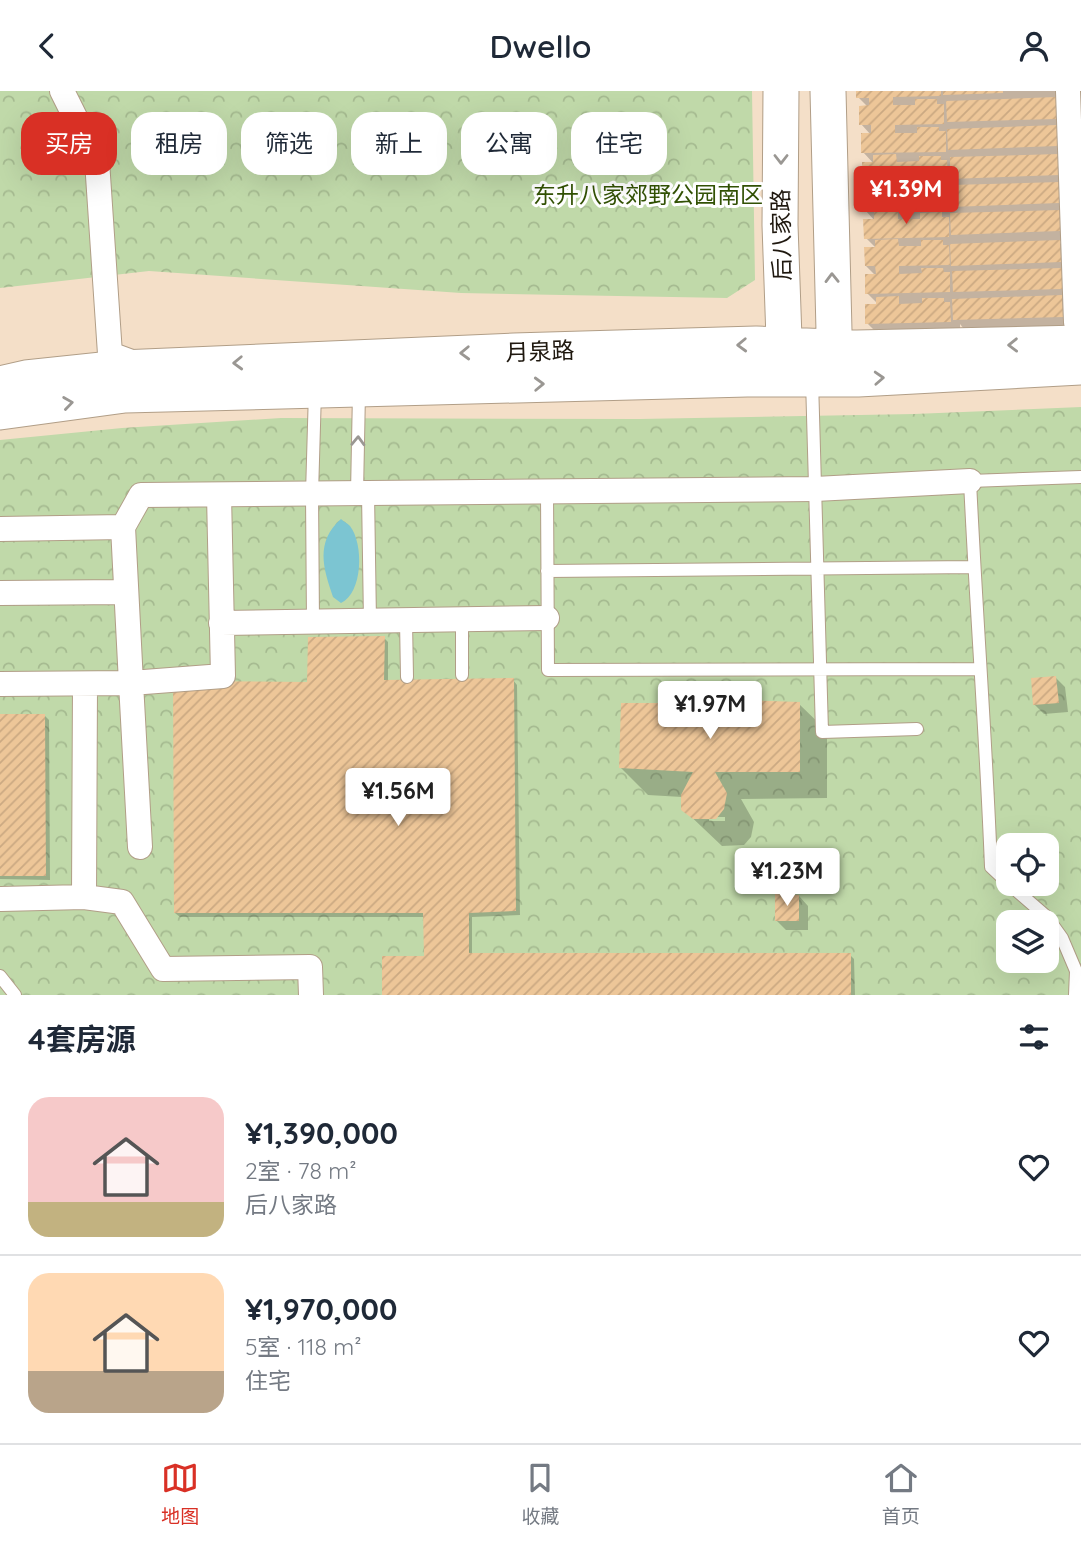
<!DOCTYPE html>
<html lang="zh">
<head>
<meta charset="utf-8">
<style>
	:root { --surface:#fff; --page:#f6f6f7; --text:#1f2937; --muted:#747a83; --line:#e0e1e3; --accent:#d93025 }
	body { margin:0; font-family:Quicksand,"Noto Sans SC",sans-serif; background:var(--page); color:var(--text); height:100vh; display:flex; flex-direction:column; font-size:26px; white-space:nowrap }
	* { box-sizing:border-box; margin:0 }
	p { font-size:23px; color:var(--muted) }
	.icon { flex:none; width:38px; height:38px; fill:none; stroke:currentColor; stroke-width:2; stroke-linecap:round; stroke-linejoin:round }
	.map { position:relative; height:904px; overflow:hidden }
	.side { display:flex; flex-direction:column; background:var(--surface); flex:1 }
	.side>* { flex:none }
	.hud { position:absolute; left:21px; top:21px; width:700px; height:63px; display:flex; gap:14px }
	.fabs { position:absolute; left:996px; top:742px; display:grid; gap:14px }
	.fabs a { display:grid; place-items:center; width:63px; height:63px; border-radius:14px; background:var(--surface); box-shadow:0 7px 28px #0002; font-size:35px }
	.price { position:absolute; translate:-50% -60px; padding:0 16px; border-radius:7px; background:#fff; color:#222; font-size:23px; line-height:46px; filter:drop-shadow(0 2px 4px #0008) }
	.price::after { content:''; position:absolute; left:50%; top:42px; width:21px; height:16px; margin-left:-10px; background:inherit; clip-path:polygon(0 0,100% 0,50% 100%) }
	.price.active { background:var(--accent); color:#fff }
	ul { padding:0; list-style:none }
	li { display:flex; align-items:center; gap:21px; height:175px; padding:0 28px }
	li+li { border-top:2px solid var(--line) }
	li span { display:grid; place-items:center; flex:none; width:196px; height:140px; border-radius:21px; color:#555 }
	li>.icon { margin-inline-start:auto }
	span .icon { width:84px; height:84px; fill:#fffc; stroke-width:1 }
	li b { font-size:30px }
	h2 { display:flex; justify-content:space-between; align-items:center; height:84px; padding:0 28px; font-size:30px }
	.pill { padding:0 24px; border-radius:21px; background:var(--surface); box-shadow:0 7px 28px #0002; font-size:24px; line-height:63px }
	.pill.active { background:var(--accent); color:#fff }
	header { display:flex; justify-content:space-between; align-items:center; height:91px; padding:0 28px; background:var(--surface); font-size:32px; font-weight:600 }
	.dock { display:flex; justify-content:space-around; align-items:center; height:98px; border-top:2px solid var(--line); background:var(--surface); font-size:19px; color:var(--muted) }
	.dock a { display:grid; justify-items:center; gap:4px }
	.dock .active { color:var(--accent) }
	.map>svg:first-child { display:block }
</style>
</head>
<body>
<header><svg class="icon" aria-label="back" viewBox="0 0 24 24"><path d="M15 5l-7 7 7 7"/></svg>Dwello<svg class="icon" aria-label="person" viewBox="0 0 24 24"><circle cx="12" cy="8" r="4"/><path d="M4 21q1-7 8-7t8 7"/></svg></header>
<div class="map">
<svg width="1081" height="904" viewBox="0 0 1081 904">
	<defs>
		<pattern id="park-crowns" width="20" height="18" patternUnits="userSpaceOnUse" patternTransform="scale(1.75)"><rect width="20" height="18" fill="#c0d9a9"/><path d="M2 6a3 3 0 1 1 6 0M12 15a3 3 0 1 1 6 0" fill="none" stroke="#a5ba90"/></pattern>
		<pattern id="building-hatch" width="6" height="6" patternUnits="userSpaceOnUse" patternTransform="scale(1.75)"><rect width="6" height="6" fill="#edc698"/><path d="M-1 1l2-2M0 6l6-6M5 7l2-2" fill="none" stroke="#cba982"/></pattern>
	</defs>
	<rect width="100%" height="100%" fill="#f4dfc8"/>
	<path fill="url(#park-crowns)" fill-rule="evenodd" d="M0 0H752L755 189 727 207 461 202 149 180 0 197Z
		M1081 316V904H0V349L122 337 281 327 639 328 914 323ZM1008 754H1046V793H1008ZM1008 831H1046V870H1008Z"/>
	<path fill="#7cc5d2" d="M341 428C344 431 347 432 350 435 364 453 363 502 341 512L333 506C323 477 315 451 341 428Z"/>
	<path fill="#0003" fill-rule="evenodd" d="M858 0H1062L1069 149 1058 150 1069 161 1072 235 964 238 960 233V240L877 242 867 232 880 215 867 202 876 185 866 175 876 157 866 147 875 130 865 119 876 101 864 90 874 73 863 61 871 44 861 33 868 16 858 6Z
		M384 547 388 551V591L513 589 517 594 520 824 472 826V864H850L854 868 855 904H384L426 867 425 826H180L175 822 309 593Z
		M1056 587 1065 596 1068 621 1044 623 1034 613Z
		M741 597 755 611 799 613 827 640V707L741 708 754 731 751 746 744 754 722 755 683 718 682 706 648 704 621 677 683 613ZM709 726H725V730H709Z
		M0 625H45L49 629 50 789 0 788Z
		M799 805 808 815V839H786L776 829Z"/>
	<path fill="url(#building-hatch)" d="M856 0H941V5L893 6V14H915V8H937V13H944V33L895 34V42H917V36H939V40H946V61L861 62V42H871V34H859V15L869 14V7H856Z
		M943 0H1003V2L943 4Z
		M1056 6 1057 28 947 31 946 10Z
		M1057 34 1058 55 948 59 947 38Z
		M896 63 897 71 919 70V65H941V69H947L948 89 863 91 862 71H873V64Z
		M1060 63V84L950 88V66Z
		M1060 91V112L951 116 950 94Z
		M897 92V100L919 99V94L941 93V98H948V118L863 119 862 100H873V93Z
		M1060 119V140L951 144 950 122Z
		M874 121H898V128H920V122L942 121V126H949V146L864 148 863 128H874Z
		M898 148 899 155H921V149H943V154H949L950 174 899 175V183L922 182 921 177H943L944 181H950V201L865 203V183H876L875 175H865L864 156H875V149Z
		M1060 149 1061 171 951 175 950 153Z
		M1062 177V198L953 201 952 180Z
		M1062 204 1063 226 953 229 952 208Z
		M899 205V213L922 212V207H944V211H950L951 231 865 233V213H876V206Z
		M385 545 384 589 514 587 516 820 469 822V862H851V904H382V865H424L423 822H174L173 590 307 591 308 546Z
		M1056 585 1059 612 1033 614 1031 587Z
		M682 594 742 595V609L800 611V681H715L727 702 724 718 716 728H693L681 719V704L693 681 619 677 621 612H681Z
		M0 623H45L46 785H0Z
		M775 803 799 804V830H775Z"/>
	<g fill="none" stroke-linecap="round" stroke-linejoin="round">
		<g stroke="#b19e87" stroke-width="14">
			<path id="service" d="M812 289 822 641 917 638
				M547 400 548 579 980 578
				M357 402 359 301
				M368 402 370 530
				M547 480 974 476
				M462 529V584
				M406 530 407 586
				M313 531 312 403 315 300
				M1008 792 991 776C986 647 976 519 970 390L1081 386
				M1009 793 1047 826 1062 847 1076 880 1075 904
				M0 885 15 904"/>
		</g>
		<g stroke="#b19e87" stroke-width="26">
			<path id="minor" d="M62 0 97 70 110 263 137 273
				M1068 0 1076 231
				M0 438 123 436 141 404 815 398 970 390
				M0 502 125 501
				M221 532 547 527
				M0 593 131 592 123 436
				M140 756 131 592 223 585 219 404
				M84 806 122 811 163 878 310 876 311 904
				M1 808 84 806 85 594"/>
		</g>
		<g stroke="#b19e87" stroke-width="37">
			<path id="secondary" d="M781 0 780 134 785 276
				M828 0 835 280
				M0 293 26 287 121 277 514 260 756 253 857 257 1081 252
				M0 321 125 304 747 288H858L1081 276"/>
		</g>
		<use href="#service" stroke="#fff" stroke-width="12"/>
		<use href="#minor" stroke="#fff" stroke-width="24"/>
		<use href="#secondary" stroke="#fff" stroke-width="35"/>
	</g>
	<defs><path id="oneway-chevron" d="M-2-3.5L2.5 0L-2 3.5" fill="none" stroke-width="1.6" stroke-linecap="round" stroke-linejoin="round" transform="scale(1.75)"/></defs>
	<g stroke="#9a9793">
		<use href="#oneway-chevron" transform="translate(781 68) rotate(90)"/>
		<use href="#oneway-chevron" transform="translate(832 187) rotate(-91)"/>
		<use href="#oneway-chevron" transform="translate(742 254) rotate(178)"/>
		<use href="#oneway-chevron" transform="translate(1013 254) rotate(179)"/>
		<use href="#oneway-chevron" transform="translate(465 262) rotate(178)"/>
		<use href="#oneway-chevron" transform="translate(238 272) rotate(178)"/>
		<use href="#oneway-chevron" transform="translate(879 287) rotate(-3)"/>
		<use href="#oneway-chevron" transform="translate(539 293) rotate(-2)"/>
		<use href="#oneway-chevron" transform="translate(68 312) rotate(-8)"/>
		<use href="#oneway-chevron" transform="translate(358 350) rotate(-88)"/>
	</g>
	<g text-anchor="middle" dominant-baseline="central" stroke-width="6" stroke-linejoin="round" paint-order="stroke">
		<g font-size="23" fill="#325104" stroke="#fff">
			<text x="648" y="103">东升八家郊野公园南区</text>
		</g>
		<g font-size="23" fill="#1f180f" stroke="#fff">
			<text transform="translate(781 144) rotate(-91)">后八家路</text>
			<text transform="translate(540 260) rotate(-2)">月泉路</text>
		</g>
	</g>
</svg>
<div class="fabs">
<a><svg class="icon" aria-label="locate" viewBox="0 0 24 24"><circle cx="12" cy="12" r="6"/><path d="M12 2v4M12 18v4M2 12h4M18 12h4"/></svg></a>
<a><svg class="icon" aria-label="layers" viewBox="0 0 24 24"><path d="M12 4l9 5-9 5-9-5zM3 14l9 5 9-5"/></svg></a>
</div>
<b class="price active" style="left:906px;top:135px">¥1.39M</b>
<b class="price" style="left:710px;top:650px">¥1.97M</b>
<b class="price" style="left:398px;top:737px">¥1.56M</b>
<b class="price" style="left:787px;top:817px">¥1.23M</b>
<div class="hud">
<a class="pill active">买房</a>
<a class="pill">租房</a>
<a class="pill">筛选</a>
<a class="pill">新上</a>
<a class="pill">公寓</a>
<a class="pill">住宅</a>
</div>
</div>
<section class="side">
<h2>4套房源<svg class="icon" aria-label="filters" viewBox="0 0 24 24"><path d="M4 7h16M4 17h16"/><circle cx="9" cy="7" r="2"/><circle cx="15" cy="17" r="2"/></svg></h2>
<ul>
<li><span style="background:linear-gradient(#f6c9c9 75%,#c2b280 0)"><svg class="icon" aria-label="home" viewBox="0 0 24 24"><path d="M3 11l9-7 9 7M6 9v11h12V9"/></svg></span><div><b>¥1,390,000</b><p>2室 · 78 m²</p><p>后八家路</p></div><svg class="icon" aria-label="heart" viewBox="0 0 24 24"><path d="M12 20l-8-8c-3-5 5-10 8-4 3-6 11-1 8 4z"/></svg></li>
<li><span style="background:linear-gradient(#ffd9b3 70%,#b9a48a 0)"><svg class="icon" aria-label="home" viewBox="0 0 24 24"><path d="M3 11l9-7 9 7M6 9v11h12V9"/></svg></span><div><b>¥1,970,000</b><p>5室 · 118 m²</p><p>住宅</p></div><svg class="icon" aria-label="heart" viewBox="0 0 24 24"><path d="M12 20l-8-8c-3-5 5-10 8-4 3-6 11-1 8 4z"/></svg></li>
</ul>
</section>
<nav class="dock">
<a class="active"><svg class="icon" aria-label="map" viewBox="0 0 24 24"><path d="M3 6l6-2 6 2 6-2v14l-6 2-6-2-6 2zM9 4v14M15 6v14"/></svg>地图</a>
<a><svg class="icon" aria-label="saved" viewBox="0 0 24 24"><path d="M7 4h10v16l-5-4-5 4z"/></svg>收藏</a>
<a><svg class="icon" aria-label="home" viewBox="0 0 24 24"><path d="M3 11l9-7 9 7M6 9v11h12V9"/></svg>首页</a>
</nav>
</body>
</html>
